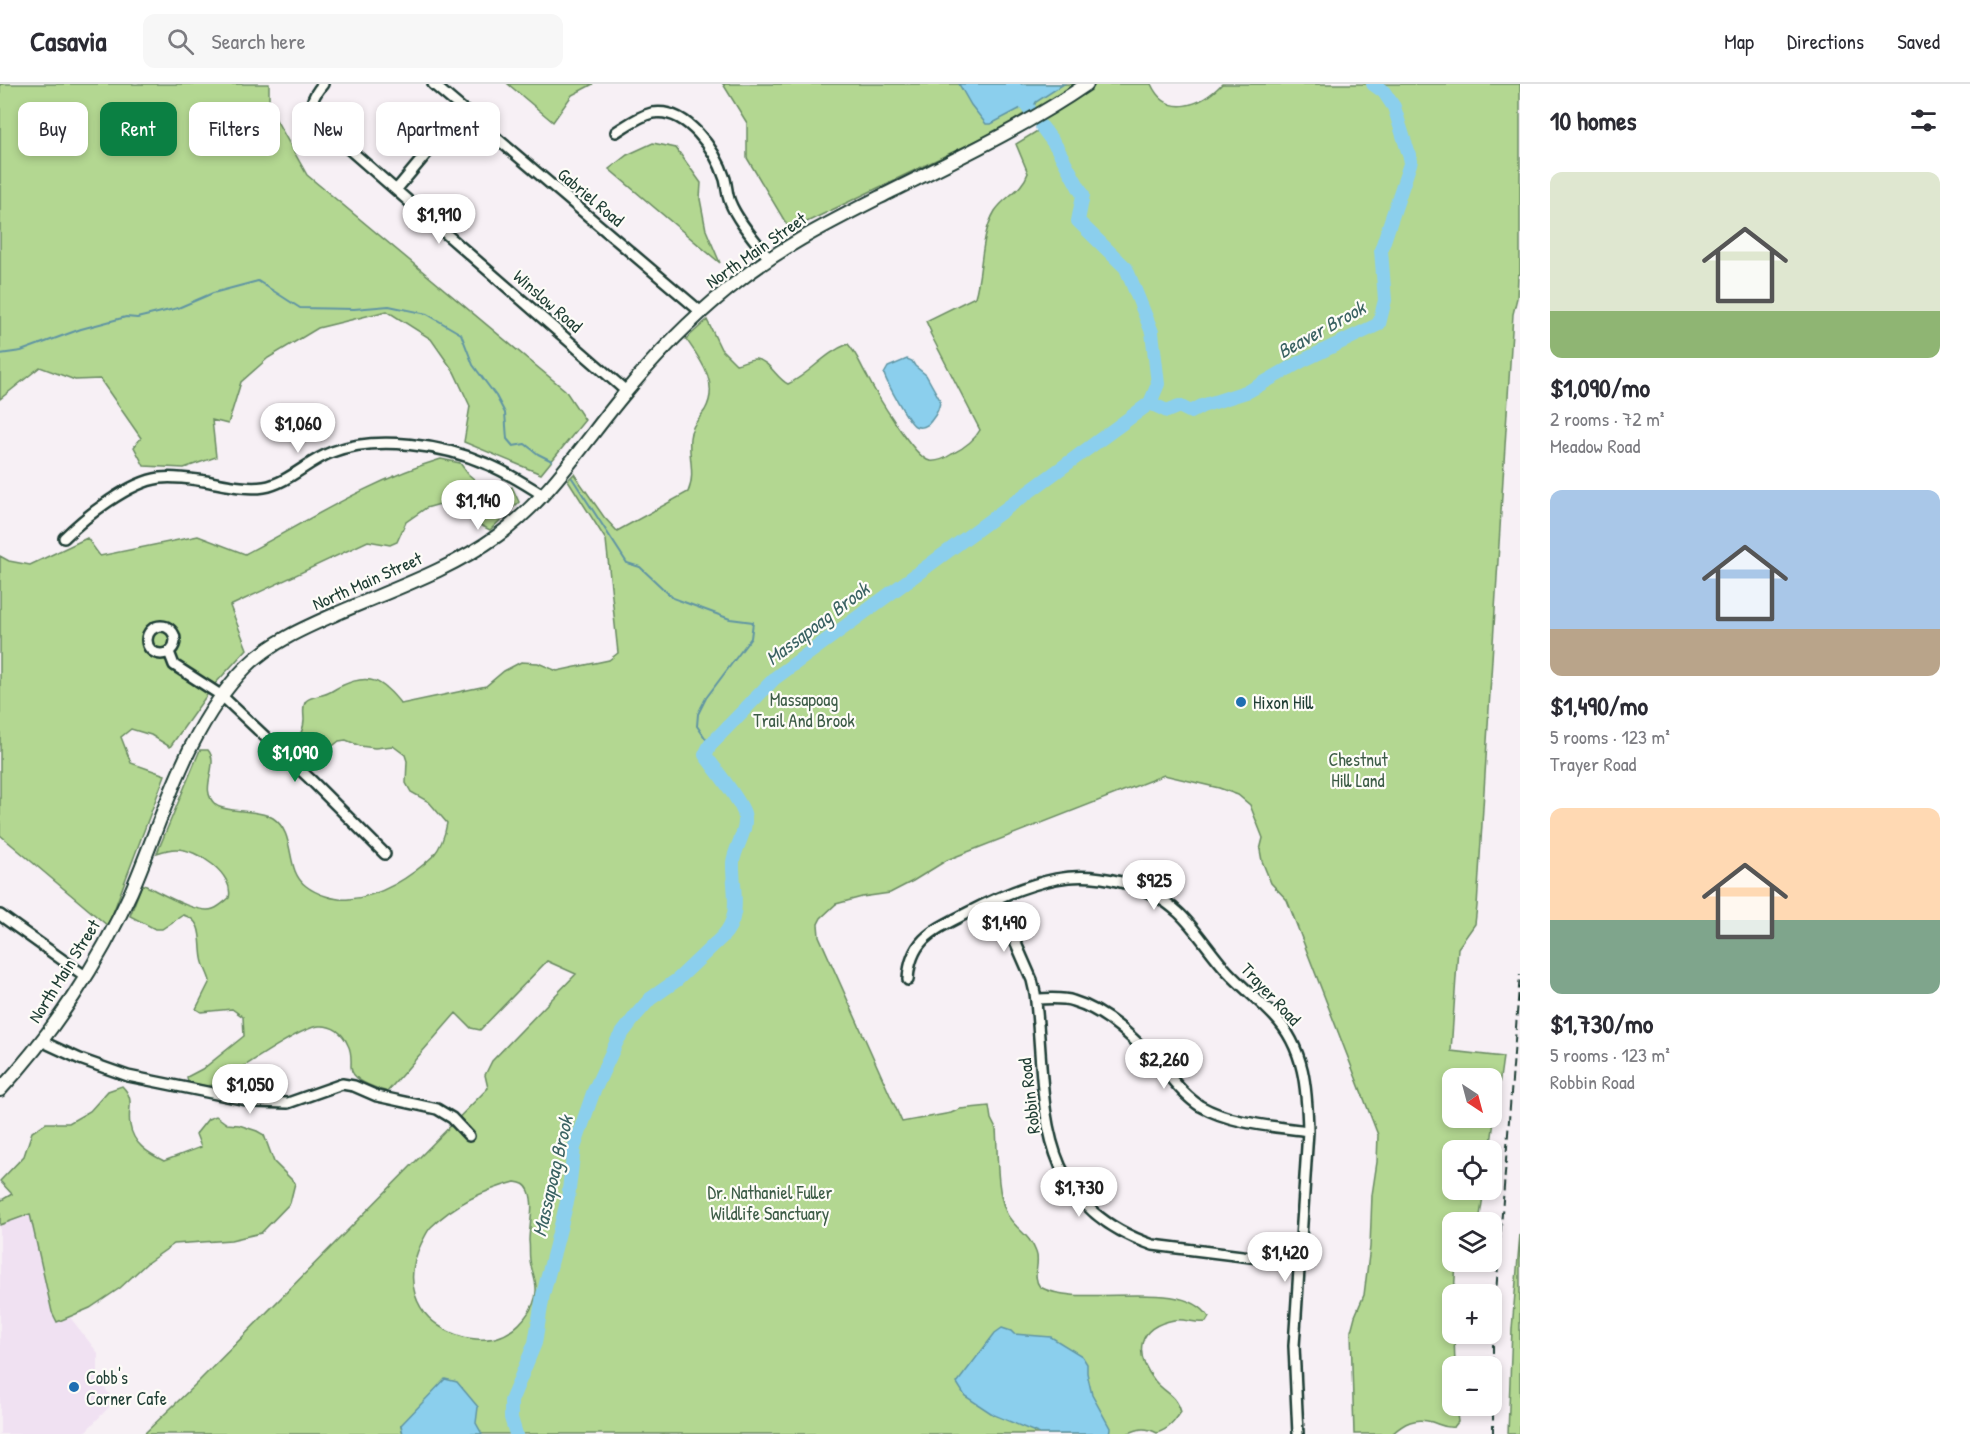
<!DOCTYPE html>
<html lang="en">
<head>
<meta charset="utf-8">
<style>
	:root { --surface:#fff; --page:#f7f7f7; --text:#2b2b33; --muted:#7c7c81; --line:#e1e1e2; --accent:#0b8043 }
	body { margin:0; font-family:"Patrick Hand",sans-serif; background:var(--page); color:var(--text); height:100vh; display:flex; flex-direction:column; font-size:22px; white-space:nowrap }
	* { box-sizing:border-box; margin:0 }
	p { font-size:20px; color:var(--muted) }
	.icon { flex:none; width:33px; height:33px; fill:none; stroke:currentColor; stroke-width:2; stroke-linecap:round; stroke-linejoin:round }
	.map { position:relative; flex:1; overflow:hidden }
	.side { display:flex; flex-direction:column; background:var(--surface); width:450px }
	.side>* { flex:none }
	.top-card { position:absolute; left:18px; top:18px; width:570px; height:54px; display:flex; gap:12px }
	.needle { width:39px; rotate:144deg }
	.controls { position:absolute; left:1442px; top:984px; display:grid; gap:12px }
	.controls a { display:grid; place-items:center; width:60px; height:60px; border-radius:12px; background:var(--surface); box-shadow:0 3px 9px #0003; font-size:30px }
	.price { position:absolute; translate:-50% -51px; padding:0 14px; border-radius:21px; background:#fff; color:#222; font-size:20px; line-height:39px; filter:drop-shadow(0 2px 3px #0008) }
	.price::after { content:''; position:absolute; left:50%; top:36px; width:18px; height:14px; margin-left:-9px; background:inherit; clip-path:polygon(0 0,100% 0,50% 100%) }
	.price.current { background:var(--accent); color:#fff }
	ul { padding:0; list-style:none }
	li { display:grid; align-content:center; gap:12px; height:318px; padding:0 30px }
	li span { display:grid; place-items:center; height:186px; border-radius:12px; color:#555 }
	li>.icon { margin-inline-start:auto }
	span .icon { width:108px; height:108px; fill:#fffc; stroke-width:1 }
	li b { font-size:26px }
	h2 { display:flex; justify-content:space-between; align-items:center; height:72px; padding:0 30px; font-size:26px }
	.tag { padding:0 21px; border-radius:12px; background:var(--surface); box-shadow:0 3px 9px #0003; font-size:21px; line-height:54px }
	.tag.current { background:var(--accent); color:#fff }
	header { display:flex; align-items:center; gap:36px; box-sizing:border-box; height:84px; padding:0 30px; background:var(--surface); border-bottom:2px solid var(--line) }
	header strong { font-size:28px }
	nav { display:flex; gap:33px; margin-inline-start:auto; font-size:21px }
	.search { width:420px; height:54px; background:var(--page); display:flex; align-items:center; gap:15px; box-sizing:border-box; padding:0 21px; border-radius:12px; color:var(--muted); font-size:22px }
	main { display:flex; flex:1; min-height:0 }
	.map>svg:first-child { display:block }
</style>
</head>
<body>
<header>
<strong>Casavia</strong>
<div class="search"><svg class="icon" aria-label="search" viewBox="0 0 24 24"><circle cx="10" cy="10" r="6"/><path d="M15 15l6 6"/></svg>Search here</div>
<nav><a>Map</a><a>Directions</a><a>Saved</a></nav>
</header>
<main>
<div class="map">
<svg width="1520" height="1350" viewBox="0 0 1520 1350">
	<rect width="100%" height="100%" fill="#f7f0f5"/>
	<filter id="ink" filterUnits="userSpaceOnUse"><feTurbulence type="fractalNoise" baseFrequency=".0167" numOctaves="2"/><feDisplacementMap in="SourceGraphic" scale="12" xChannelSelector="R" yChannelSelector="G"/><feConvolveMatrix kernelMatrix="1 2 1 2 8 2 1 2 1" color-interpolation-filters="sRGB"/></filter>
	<g filter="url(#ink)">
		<path fill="#f0e1f2" d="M30 1129 52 1228 56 1238 69 1232 98 1269V1296L115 1317 83 1350H0V1141Z"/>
		<path fill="#b3d791" stroke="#698a62" stroke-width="1.5" fill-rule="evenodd" d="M0 0H269V23L307 91 565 306 585 336 541 390 464 358 470 322 454 288 431 255 387 227 318 244 268 274 241 298 228 340 212 336 216 373 184 384 144 382 134 363 141 354 100 295 75 296 40 283 0 315Z
			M508 0H593L572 11 553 38Z
			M723 0H1151C1167 35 1201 22 1222 0H1520V190L1518 191 1517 214 1513 230 1477 822 1475 840 1458 864 1451 967 1503 973 1490 1066H1452V1106H1484L1479 1138H1452V1178H1456L1454 1210H1452V1250H1454L1455 1282H1452V1322H1456L1458 1338 1454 1343C1444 1344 1441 1341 1432 1338 1415 1333 1404 1339 1392 1350H1354L1351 1247 1355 1232 1364 1211 1370 1163 1372 1111 1377 1078 1378 1051 1287 816 1271 799 1262 777 1260 766 1263 754 1250 721 1238 711 1219 704 1164 691 947 776 913 797 890 809 862 813 836 820 821 834 818 840 819 852 902 1038 951 1029 960 1025 989 1022 991 1035 996 1045C998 1071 996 1104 1006 1128 1013 1144 1030 1150 1036 1168 1041 1180 1031 1191 1040 1203 1082 1226 1182 1191 1209 1233L1206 1238C1195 1240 1184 1234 1174 1236 1137 1243 1133 1269 1155 1297 1166 1310 1176 1310 1181 1328 1174 1338 1169 1345 1157 1349 1146 1343 1139 1344 1127 1350H445L401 1341 403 1350H144L199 1297 488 1004 485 991 492 977 576 890 547 877 480 946 471 944 456 929 387 1008C376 1003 352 998 351 983 351 976 352 968 348 961 343 949 333 941 319 942 298 944 237 988 215 1001L205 1002 188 998 187 993 204 984 244 952 243 933 232 925 201 928 196 925 210 897C208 889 203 882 202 874 199 857 204 836 183 831L162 845H155L130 832 142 800C158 807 197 831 213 825 219 823 224 818 229 814 235 790 197 765 176 765 170 765 163 767 157 769L200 666H208C221 681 197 705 216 721 226 729 259 725 273 734 297 750 284 786 306 802 316 810 336 817 349 815 380 813 411 793 433 772 441 763 445 751 447 739L429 718 411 708 406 699 407 677 405 671 393 662 375 664 360 662 346 656 339 657 309 681 292 667C297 657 304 647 304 636 304 630 302 622 306 617 311 612 322 612 328 609 333 607 336 604 341 602 370 588 383 597 401 620L486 602 504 587 521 578 538 579 557 587 609 576 618 569 606 456 568 396 574 390 604 433 617 447 688 408C696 390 688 373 690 354 691 342 699 335 705 326 720 300 700 275 686 255L707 236 721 265 736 280C743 279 750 274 756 275 770 277 776 294 788 300 810 290 824 269 848 260 857 270 860 280 867 292 875 308 915 375 930 377 938 378 946 374 952 370 964 364 974 357 980 346L930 249 931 248 926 237 975 213C983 186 980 152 995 127 1005 112 1022 107 1028 89L1016 60 1039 46 1025 29 1003 44 790 146 747 74V39ZM1452 994H1491V1034H1452ZM515 1098C522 1099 526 1100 529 1107 535 1122 529 1142 529 1157 530 1163 529 1170 530 1176 531 1186 537 1197 536 1207 536 1225 517 1246 501 1252 487 1258 465 1255 452 1249 413 1232 403 1195 422 1158 425 1153 427 1147 431 1143 455 1120 484 1106 515 1098Z
			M653 59 676 64 701 99 700 115 706 146 720 179 609 85 627 71Z
			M441 375 460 379 468 390 494 412 512 403 519 418 490 446 440 420 426 424 406 438 397 458 390 461 368 457 230 522 247 565 214 601 170 663 151 651 131 645 121 653 131 679 165 691 108 842 0 751V472L9 477 30 481 87 454 100 472 198 452 245 470C309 436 371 396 441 375Z
			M122 1002C136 1016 127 1025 130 1041 133 1060 148 1069 164 1077L201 1063 196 1050 208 1035 216 1032 227 1040 239 1041 257 1047 264 1051 274 1078 295 1099 290 1119 261 1149 231 1156 174 1160 147 1179 120 1204 90 1224 57 1238 52 1228 30 1130 0 1141V1117L12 1110 0 1097 24 1072 32 1048 46 1039H69L90 1027 108 1007Z
			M1520 1150V1350H1508L1512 1245Z"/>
		<path fill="#8bcfed" stroke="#6095a3" stroke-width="1.5" d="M959 0H1064L1036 18 1033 24 1028 27 1023 23 991 40H986L971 21Z
			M907 275 912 277 915 282 926 291 940 316C940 324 936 331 931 337 928 342 921 345 915 342 908 338 887 299 884 290L888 283Z
			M1002 1244 1011 1247 1014 1250 1051 1253 1082 1272 1087 1280V1289L1092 1311 1110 1344 1109 1350H1040L994 1331 965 1312 957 1299 995 1249Z
			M445 1295 457 1298 478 1323 476 1339 482 1350H403L401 1341Z"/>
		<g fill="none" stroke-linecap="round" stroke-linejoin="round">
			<path stroke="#6095a3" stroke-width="2" d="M0 270 21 267 81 245 126 233 137 234 178 224 213 209 258 197 300 224 354 225 389 222 427 230 461 250 473 281 496 312 505 329 507 355 513 362 525 360 538 370 552 377
				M572 394 627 479 640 483 673 514 730 535 753 538 751 554 706 614 698 630 697 642 710 661"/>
			<path stroke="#8bcfed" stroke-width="14" d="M1012 0 1031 28
				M1150 319 1167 327 1179 322 1191 328 1202 322 1249 307 1302 277 1379 240 1385 216 1381 166 1411 77 1394 23 1384 8 1373 0
				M516 1350 511 1334V1317L535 1259 543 1211 568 1114 574 1064 593 1009 618 955 637 930 650 915 677 896 722 853C743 832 732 804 733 778 735 762 749 746 744 729 739 714 715 685 705 671L710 661 775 594 1150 319 1158 300 1152 248 1126 184 1078 137 1083 111 1056 62 1042 43"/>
			<g stroke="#1f3d34" stroke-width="14">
				<path id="minor" d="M323 0C312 13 307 23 318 38L626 307
					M433 0 701 228
					M616 48C627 41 639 32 652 29 687 23 716 67 725 95 727 103 727 111 730 118 738 138 756 157 769 175
					M396 106 463 26
					M64 454C86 432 129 398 160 394 175 392 190 395 205 397 223 400 246 406 264 403 288 399 308 377 332 368 377 351 444 361 487 380 507 388 525 400 543 411
					M147 556a14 14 0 1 1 28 0a14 14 0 1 1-28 0Z
					M169 568 174 581 222 612 310 695 385 770
					M997 816 1032 896 1035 909C1048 1015 1028 1118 1153 1161L1299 1179
					M0 831 85 892
					M908 896C910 855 934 846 967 829 994 815 1026 801 1056 795 1097 787 1148 800 1179 829 1197 846 1211 870 1228 888 1243 904 1260 917 1274 932 1305 964 1307 1006 1308 1047L1294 1262 1298 1350
					M1036 915C1047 915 1062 913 1073 917 1110 928 1138 959 1164 986 1175 999 1186 1013 1200 1022 1232 1040 1272 1042 1308 1047
					M41 957 80 975 128 992 256 1018 288 1019 342 1000 354 1002 377 1012 437 1025 452 1034 469 1052"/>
			</g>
			<g stroke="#1f3d34" stroke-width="16">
				<path id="secondary" d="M0 1006C53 949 99 879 131 808 164 732 186 644 246 583 271 558 306 543 338 529 391 506 450 486 497 452 549 415 584 358 625 309 656 271 689 237 727 206 779 163 833 137 892 107 958 74 1026 42 1087 0"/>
			</g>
			<use href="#minor" stroke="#fdfcf7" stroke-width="9"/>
			<use href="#secondary" stroke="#fdfcf7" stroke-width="12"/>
			<path stroke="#1f3d34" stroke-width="2" stroke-dasharray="9 4.5" stroke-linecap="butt" d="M1493 1350V1249L1520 890"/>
		</g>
	</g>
	<g fill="#1f6fb2" stroke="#fdfcf7" stroke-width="2">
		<circle cx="1241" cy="618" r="6"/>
		<circle cx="74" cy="1303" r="6"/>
	</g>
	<g text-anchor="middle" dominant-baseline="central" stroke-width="4.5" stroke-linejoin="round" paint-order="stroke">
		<g font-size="18" fill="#1f3d34" stroke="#fdfcf7">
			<text transform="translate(591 113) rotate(40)">Gabriel Road</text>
			<text transform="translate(756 166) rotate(-35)">North Main Street</text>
			<text transform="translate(548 217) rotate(41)">Winslow Road</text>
			<text transform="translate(367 497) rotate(-24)">North Main Street</text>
			<text transform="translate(64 887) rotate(-58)">North Main Street</text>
			<text transform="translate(1271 910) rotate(47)">Trayer Road</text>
			<text transform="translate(1029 1012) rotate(-97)">Robbin Road</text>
		</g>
		<g font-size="18" fill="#3d5c47" stroke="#fdfcf7">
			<text x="804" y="615">Massapoag<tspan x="804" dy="21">Trail And Brook</tspan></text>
			<text x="1358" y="675">Chestnut<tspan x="1358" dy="21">Hill Land</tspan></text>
			<text x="770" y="1108">Dr. Nathaniel Fuller<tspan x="770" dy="21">Wildlife Sanctuary</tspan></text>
		</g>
		<g font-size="18" fill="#1f3d34" stroke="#fdfcf7" text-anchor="start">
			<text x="1253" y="618">Hixon Hill</text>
			<text x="86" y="1293">Cobb's<tspan x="86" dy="21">Corner Cafe</tspan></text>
		</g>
		<g font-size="20" font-style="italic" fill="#3a6262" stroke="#fdfcf7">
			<text transform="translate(1321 245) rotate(-29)">Beaver Brook</text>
			<text transform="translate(817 539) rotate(-37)">Massapoag Brook</text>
			<text transform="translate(552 1092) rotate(-77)">Massapoag Brook</text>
		</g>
	</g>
</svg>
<div class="controls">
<a><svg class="needle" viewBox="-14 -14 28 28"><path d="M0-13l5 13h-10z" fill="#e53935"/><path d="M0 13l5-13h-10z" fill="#7c7c81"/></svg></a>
<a><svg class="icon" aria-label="locate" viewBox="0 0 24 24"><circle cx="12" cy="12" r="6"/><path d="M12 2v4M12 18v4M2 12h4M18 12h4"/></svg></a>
<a><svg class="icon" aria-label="layers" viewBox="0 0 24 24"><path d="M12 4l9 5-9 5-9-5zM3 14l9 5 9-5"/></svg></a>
<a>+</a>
<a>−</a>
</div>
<b class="price" style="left:439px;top:161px">$1,910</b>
<b class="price" style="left:298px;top:370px">$1,060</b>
<b class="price" style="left:478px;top:447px">$1,140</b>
<b class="price current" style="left:295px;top:699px">$1,090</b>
<b class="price" style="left:1154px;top:827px">$925</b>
<b class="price" style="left:1004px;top:869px">$1,490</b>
<b class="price" style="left:1164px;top:1006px">$2,260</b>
<b class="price" style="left:250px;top:1031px">$1,050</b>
<b class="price" style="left:1079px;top:1134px">$1,730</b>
<b class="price" style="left:1285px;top:1199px">$1,420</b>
<div class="top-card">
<a class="tag">Buy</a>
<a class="tag current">Rent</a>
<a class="tag">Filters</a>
<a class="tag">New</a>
<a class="tag">Apartment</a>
</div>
</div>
<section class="side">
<h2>10 homes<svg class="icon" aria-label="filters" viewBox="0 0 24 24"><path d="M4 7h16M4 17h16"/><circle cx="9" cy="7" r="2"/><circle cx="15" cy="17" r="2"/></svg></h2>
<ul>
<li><span style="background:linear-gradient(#dfe7d0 75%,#8fb573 0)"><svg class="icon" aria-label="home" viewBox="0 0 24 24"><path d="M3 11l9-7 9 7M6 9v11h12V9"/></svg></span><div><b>$1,090/mo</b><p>2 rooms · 72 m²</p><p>Meadow Road</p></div></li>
<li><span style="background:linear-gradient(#a9c7e8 75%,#b9a48a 0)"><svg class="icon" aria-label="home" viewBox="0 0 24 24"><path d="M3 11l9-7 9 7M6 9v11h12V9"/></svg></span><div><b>$1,490/mo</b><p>5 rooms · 123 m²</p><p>Trayer Road</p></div></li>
<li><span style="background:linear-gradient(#ffd9b3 60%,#7fa58c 0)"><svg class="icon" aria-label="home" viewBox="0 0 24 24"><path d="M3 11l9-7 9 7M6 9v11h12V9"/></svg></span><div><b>$1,730/mo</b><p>5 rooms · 123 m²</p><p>Robbin Road</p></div></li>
</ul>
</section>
</main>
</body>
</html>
